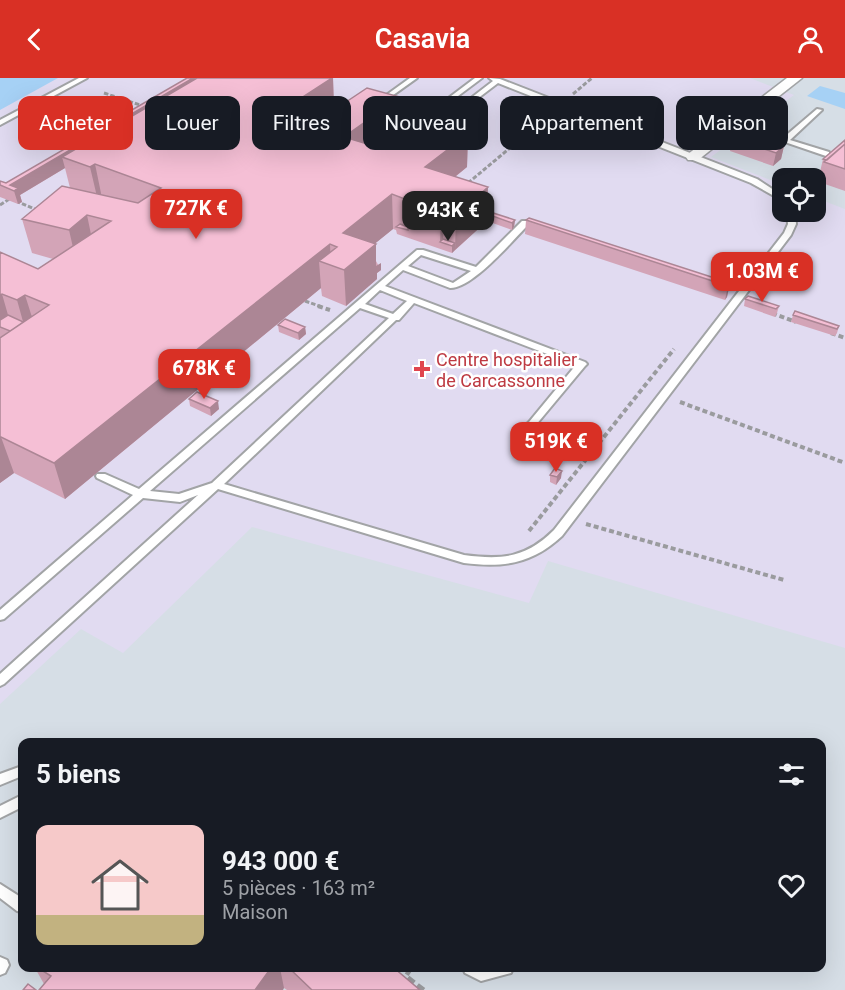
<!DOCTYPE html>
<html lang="fr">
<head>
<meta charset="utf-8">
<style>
	:root { --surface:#171b24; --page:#20242c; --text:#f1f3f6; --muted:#9ea1a6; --accent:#d93025 }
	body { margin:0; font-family:Roboto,sans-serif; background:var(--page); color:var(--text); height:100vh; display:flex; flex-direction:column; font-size:22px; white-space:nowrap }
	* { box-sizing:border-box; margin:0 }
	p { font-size:20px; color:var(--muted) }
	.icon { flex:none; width:33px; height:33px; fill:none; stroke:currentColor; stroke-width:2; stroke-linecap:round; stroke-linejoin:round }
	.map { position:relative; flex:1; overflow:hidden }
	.details { position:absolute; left:18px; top:660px; width:808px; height:234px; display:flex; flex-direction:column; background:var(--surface); border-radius:12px; box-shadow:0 6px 24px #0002 }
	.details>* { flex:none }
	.top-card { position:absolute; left:18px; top:18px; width:810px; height:54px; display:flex; gap:12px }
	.tools { position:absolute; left:772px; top:90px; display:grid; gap:12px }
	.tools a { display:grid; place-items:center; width:54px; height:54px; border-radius:12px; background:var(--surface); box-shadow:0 6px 24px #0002; font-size:30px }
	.price { position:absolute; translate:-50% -51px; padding:0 14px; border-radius:12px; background:var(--accent); color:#fff; font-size:20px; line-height:39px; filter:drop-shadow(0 2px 3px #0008) }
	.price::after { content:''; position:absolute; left:50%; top:36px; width:18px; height:14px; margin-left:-9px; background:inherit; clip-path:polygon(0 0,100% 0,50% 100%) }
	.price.current { background:#222; color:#fff }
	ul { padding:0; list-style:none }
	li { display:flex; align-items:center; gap:18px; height:150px; padding:0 18px }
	li span { display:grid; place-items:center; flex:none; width:168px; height:120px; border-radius:12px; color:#555 }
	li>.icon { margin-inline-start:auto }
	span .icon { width:72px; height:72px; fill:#fffc; stroke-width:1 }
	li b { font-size:26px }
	h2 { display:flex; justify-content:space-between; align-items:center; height:72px; padding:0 18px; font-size:26px }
	.chip { padding:0 21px; border-radius:12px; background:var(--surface); box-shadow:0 6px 24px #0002; font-size:21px; line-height:54px }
	.chip.current { background:var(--accent); color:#fff }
	header { display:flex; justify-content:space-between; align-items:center; height:78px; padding:0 18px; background:var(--accent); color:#fff; font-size:27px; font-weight:600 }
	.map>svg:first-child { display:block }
</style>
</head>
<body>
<header><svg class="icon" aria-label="back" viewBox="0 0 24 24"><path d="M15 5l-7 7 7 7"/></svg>Casavia<svg class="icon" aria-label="person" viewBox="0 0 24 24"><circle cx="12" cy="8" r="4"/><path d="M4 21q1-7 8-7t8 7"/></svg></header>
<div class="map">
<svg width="845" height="912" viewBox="0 0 845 912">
	<rect width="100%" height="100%" fill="#e7e9ec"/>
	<path fill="#d6dee6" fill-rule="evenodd" d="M0 0H845V912H0ZM783 100H816V134H783ZM22 664H822V890H22Z"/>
	<path fill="#e1dbf1" d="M0 0H750L794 17 711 79 783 107V134H816V120L845 131V570L548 483 529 525 252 449 123 575 81 551 0 626Z"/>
	<path fill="#a6d1f5" d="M0 0H58L0 32Z
		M820 8 845 15V31L807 18Z"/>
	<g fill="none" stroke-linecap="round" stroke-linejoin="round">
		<g stroke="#a2a4a6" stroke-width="4">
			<path id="lane" d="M79 0H87L0 47V42Z
				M410 0H417L382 25H378V23Z
				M475 0H482L414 51H410V49Z
				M489 0 500 1 757 101 783 118V123L751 105 498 5 431 56H427V54L493 3Z
				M817 31 822 32 790 62 829 74V78H826L732 46 737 45 783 60Z
				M787 134H795L796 146 791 157 562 458C532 486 503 490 464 485L218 411 4 606 0 608V596L198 417 180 424 143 420 4 541 0 542V532L133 417 97 400 96 398 97 396H105L139 411 417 172H423L476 189 522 143H528V147C513 162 472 211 450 210L403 192 385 208 585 284 587 286 585 288 535 348H529L527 346 529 344 576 287 414 225 399 242H396L224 406 464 477C502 482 526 480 554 452L784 155 788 146ZM421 177 471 193 453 205 408 188ZM380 212 407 223 393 236 365 226ZM360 230 389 240 212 405 179 416 150 413Z
				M22 688V698L0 707V696Z
				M22 717V729L0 740V728Z
				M0 806 22 820V834L17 833 0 820Z
				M0 879 7 882 9 887 5 895 0 897Z
				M463 890H513L511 895 481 903 465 895Z"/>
		</g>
		<g stroke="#a2a4a6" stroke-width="3">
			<path id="street" d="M787 0H802L698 82H688L686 79 688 76Z"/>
		</g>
		<path stroke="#9a9b9e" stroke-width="3" stroke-dasharray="4.5 2" stroke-linecap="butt" d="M104 15 143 28
			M573 16 592 0
			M457 52 483 59
			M468 105 547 39
			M16 123 37 132
			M0 127 11 120
			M305 223 322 229"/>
		<path stroke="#9a9b9e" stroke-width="4" stroke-dasharray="5 3" stroke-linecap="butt" d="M318 228 330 232
			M772 235 796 244
			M831 255 845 260
			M680 324 845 385
			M586 446 784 502
			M529 453 674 271"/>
		<path stroke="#9a9b9e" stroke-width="4.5" stroke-dasharray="8 4" stroke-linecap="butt" d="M411 890 406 898 424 912"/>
		<use href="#lane" fill="#fff" fill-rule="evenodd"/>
		<use href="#street" fill="#fff" fill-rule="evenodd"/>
	</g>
	<path fill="#d3a4b7" d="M187 0H333L334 31 400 19V52L468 56 467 89 455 99 487 133 515 142 514 149 512 152 487 143 452 175 397 156 396 152 393 151 374 166 376 183 381 192 377 195V201L346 228 322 218 321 210 65 421 14 395 0 405V174L38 191 53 181 32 175 22 141 70 110 65 90 20 117 22 124 18 126 0 119V103L6 105Z
		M733 60 784 68 781 81 773 88 730 73Z
		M845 62V113L819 104 821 95 820 94 823 81Z
		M526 142 730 205 727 219 725 222 525 156Z
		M745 221 779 228 777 235 775 239 744 228Z
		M793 237 839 248 837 255 835 258 791 244Z
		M278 247 305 249 306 256 299 262 279 254Z
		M189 321 219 331 211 338 190 328Z
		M550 397 561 400 556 407 550 404Z
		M35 890H394L420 912H287L284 910 44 906Z"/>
	<path fill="#ac8695" d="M193 0H217L62 79 65 90 20 117 22 124 18 126 14 113 10 107Z
		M332 0H333L334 31 278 70 275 37Z
		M400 19V52L346 92 344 59Z
		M468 56 467 89 425 123V89Z
		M784 68 781 81 773 88 776 75Z
		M95 86 102 120 98 123 90 89Z
		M488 109 487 143 455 172 456 138Z
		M392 116 393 151 345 190 343 155Z
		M444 133 443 165 440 164 441 136Z
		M87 137 94 171 77 187 69 152Z
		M515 142 514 149 512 152V145Z
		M455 165V172L452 175V168Z
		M330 166 331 187 319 183 321 210 65 421 54 385Z
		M376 166V188L381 185V192L377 195V201L346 228 344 192Z
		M730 205 727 219 725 222 728 208Z
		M2 216 12 251 0 249V217Z
		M25 217 36 252 27 258 17 222Z
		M305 249 306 256 299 262 298 255Z
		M218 323 219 331 211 338 210 330Z
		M0 359H1L14 395 0 405Z
		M562 393 561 400 556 407 557 399Z
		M271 890H280L284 910 283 912H255Z"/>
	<path fill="#f5bfd5" stroke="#ac8695" stroke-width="1.5" d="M187 0H193L10 107 18 110 14 113 0 107V103L6 105Z
		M197 0H332L275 37 278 38 285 34 296 37 289 42 310 48 367 10 400 19 344 59 377 69 416 40 468 56 425 89 488 109 456 138 444 133 441 136 407 125 410 123 392 116 343 155 376 166 344 192 319 183 337 169 330 166 54 385 1 359H0V260L49 227 25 217 17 222 2 216 0 217V174L38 191 111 143 87 137 69 152 22 141 62 108 138 125 161 110 95 86 90 89 62 79Z
		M742 54 784 68 776 75 733 60Z
		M845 62V66L827 82 823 81Z
		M845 66V91L824 84Z
		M487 133 515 142 512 145 487 136Z
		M529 140 730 205 728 208 526 142Z
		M400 146 408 149V152L396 149Z
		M443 161 455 165 452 168 440 164Z
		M748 218 779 228 776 231 745 221Z
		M795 233 839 248 837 251 793 237Z
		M8 237 23 244 32 238 10 253 0 249V242Z
		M285 241 305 249 298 255 278 247Z
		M197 314 218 323 210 330 189 321Z
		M555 390 562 393 557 399 550 397Z
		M38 890H271L255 912H39L51 898Z
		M289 890H394L420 912H312Z
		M28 906 36 912H23Z"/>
	<path fill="#e0444e" stroke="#fff" stroke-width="2" d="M419 282h6v6h6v6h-6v6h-6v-6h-6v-6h6z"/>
	<g text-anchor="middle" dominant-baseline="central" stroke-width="5" stroke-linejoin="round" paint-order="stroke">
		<g font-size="18" fill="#be3a42" stroke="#fff" text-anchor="start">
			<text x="436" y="281">Centre hospitalier<tspan x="436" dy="21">de Carcassonne</tspan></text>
		</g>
	</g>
</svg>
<div class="tools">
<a><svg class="icon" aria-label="locate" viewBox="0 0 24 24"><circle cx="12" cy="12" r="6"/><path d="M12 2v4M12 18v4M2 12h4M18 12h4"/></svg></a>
</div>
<b class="price" style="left:196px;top:162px">727K €</b>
<b class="price current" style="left:448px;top:164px">943K €</b>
<b class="price" style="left:762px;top:225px">1.03M €</b>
<b class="price" style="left:204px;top:322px">678K €</b>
<b class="price" style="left:556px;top:395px">519K €</b>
<div class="top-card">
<a class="chip current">Acheter</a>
<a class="chip">Louer</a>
<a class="chip">Filtres</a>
<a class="chip">Nouveau</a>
<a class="chip">Appartement</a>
<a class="chip">Maison</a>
</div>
<section class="details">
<h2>5 biens<svg class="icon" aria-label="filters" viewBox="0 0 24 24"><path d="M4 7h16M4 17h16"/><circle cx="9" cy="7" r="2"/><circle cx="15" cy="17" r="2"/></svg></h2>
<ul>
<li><span style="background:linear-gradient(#f6c9c9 75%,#c2b280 0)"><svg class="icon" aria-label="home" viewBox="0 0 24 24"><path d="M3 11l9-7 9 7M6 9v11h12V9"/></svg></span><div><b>943 000 €</b><p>5 pièces · 163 m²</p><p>Maison</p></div><svg class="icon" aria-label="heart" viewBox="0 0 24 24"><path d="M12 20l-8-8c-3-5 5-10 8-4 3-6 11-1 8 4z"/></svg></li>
</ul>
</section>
</div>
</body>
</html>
